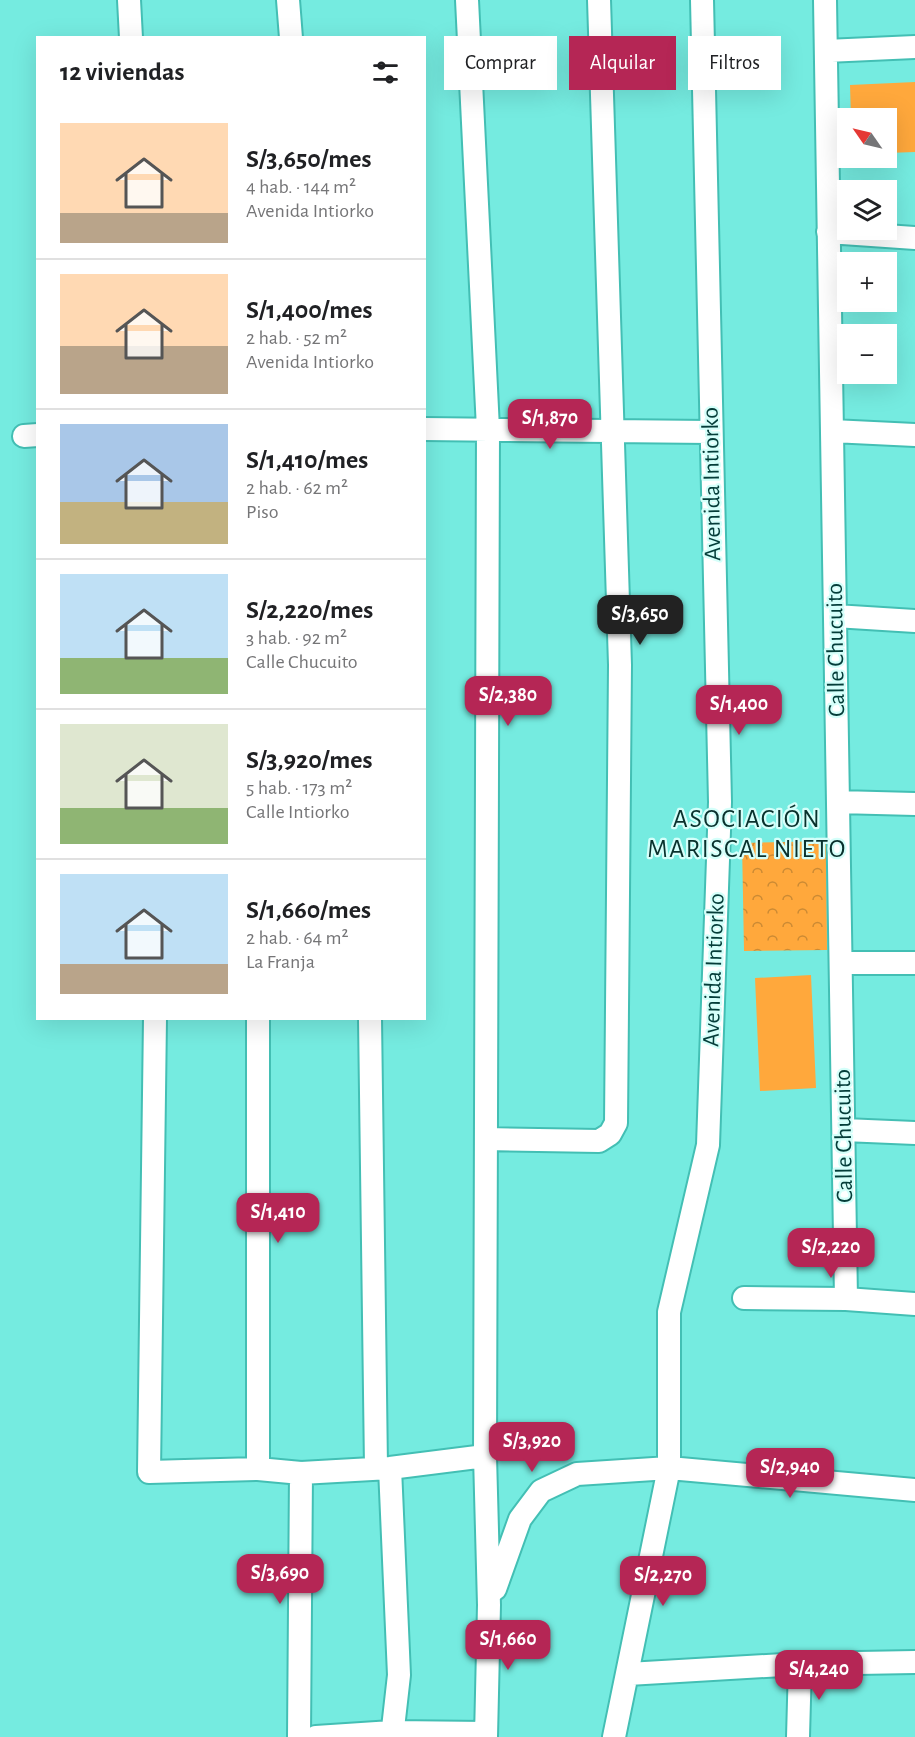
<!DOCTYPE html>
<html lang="es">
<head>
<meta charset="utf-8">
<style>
	:root { --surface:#fff; --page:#f2f2f2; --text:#202124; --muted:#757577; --line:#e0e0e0; --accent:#b52655 }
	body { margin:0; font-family:"Alegreya Sans",sans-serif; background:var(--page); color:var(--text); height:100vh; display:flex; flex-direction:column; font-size:22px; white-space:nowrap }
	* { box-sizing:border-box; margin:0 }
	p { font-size:20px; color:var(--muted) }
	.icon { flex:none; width:33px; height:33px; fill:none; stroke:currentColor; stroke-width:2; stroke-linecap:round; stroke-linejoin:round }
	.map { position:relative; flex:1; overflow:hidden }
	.drawer { position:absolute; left:36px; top:36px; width:390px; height:984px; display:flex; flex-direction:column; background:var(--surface); border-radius:0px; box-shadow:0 6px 24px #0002 }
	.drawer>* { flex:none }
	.top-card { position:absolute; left:444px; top:36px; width:381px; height:54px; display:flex; gap:12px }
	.needle { width:39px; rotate:304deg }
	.controls { position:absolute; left:837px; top:108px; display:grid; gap:12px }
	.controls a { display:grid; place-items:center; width:60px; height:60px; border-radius:0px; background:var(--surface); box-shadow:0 6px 24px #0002; font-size:30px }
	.price { position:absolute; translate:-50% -51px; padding:0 14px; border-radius:12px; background:var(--accent); color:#fff; font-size:20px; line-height:39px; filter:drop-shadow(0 2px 3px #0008) }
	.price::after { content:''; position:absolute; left:50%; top:36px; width:18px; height:14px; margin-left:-9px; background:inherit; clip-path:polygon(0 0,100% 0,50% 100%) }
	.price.active { background:#222; color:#fff }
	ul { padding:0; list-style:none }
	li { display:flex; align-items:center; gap:18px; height:150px; padding:0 24px }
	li+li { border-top:2px solid var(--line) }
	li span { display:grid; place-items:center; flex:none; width:168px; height:120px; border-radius:0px; color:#555 }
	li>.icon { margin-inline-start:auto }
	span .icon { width:72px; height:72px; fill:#fffc; stroke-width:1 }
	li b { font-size:26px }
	h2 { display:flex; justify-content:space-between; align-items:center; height:72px; padding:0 24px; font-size:26px }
	.chip { padding:0 21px; border-radius:0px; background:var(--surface); box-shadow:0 6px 24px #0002; font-size:21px; line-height:54px }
	.chip.active { background:var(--accent); color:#fff }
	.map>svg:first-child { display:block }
</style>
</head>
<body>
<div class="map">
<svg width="915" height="1737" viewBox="0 0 915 1737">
	<defs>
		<pattern id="park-crowns" width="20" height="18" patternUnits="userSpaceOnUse" patternTransform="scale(1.5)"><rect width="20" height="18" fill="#ffa83c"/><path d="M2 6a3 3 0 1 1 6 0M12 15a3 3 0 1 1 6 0" fill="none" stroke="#cc8a33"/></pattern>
	</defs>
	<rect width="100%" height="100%" fill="#75ebe0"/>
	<path fill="url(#park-crowns)" d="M826 841 827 950 744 951 742 843Z"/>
	<path fill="#ffa83c" d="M915 82V152L887 153 886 118H851L850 85Z
		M811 975 816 1088 760 1091 755 978Z"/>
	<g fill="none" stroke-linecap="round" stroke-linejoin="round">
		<g stroke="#43bfb4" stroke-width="26">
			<path id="street" d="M129 0 131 38
				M288 0 291 38
				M467 0 488 429 485 1456
				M825 0 846 1299
				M826 51 915 47
				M828 232 915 238
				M424 429 710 432
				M832 431 915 435
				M24 436 38 435
				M835 616 915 621
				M838 802 915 804
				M841 963H915
				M155 1018 149 1472 258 1469 301 1473 390 1468 485 1456 489 1605 486 1737
				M258 1018V1469
				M370 1018 376 1467
				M844 1130 915 1133
				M486 1139 599 1141 610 1134 616 1123 620 665 599 0
				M744 1298 846 1299 915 1304
				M390 1468 399 1675 392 1737
				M495 1589 520 1519 541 1491 577 1474 669 1468 915 1490
				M628 1674 800 1664 915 1662
				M299 1737 301 1473
				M316 1737 392 1732 486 1733
				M614 1737 669 1468V1312L708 1145 720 802 702 0
				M798 1737 800 1664"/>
		</g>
		<use href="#street" stroke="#fff" stroke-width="22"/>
	</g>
	<g text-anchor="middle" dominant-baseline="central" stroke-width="4.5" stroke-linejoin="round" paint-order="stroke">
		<g font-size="24" fill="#043d39" stroke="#d5fffa">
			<text transform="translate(712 484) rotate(-91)">Avenida Intiorko</text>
			<text transform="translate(836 650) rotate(-91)">Calle Chucuito</text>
			<text transform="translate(714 970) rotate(-88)">Avenida Intiorko</text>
			<text transform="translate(844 1136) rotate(-91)">Calle Chucuito</text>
		</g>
		<g font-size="26" letter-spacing="1.5" fill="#09312d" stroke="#d5fffa">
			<text x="747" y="819">ASOCIACIÓN<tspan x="747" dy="30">MARISCAL NIETO</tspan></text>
		</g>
	</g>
</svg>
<div class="controls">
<a><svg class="needle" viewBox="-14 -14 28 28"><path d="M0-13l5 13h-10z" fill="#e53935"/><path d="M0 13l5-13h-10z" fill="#757577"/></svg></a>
<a><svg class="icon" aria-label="layers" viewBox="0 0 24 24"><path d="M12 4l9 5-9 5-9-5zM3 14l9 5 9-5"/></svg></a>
<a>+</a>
<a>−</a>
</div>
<b class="price" style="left:550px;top:450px">S/1,870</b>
<b class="price active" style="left:640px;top:646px">S/3,650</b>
<b class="price" style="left:508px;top:727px">S/2,380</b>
<b class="price" style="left:739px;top:736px">S/1,400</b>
<b class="price" style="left:278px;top:1244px">S/1,410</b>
<b class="price" style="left:831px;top:1279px">S/2,220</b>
<b class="price" style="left:532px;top:1473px">S/3,920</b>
<b class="price" style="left:790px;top:1499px">S/2,940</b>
<b class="price" style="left:280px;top:1605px">S/3,690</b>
<b class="price" style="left:663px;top:1607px">S/2,270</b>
<b class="price" style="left:508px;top:1671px">S/1,660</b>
<b class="price" style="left:819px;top:1701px">S/4,240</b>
<div class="top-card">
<a class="chip">Comprar</a>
<a class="chip active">Alquilar</a>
<a class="chip">Filtros</a>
</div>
<section class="drawer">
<h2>12 viviendas<svg class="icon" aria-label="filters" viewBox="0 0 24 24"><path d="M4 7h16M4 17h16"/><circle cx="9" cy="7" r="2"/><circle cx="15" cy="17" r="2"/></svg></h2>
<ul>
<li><span style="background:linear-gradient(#ffd9b3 75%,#b9a48a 0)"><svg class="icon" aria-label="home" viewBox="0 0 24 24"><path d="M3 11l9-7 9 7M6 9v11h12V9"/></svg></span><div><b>S/3,650/mes</b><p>4 hab. · 144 m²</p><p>Avenida Intiorko</p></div></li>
<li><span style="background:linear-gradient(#ffd9b3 60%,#b9a48a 0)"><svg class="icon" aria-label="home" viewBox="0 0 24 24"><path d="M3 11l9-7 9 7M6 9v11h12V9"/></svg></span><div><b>S/1,400/mes</b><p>2 hab. · 52 m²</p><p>Avenida Intiorko</p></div></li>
<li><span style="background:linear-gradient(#a9c7e8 65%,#c2b280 0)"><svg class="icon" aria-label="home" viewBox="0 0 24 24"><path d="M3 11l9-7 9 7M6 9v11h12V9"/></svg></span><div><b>S/1,410/mes</b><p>2 hab. · 62 m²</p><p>Piso</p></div></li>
<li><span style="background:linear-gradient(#bfe0f5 70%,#8fb573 0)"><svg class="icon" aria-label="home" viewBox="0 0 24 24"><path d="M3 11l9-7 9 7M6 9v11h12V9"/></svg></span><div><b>S/2,220/mes</b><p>3 hab. · 92 m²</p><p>Calle Chucuito</p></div></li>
<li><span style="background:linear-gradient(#dfe7d0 70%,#8fb573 0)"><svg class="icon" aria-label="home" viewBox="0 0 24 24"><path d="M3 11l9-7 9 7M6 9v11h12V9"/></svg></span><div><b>S/3,920/mes</b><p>5 hab. · 173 m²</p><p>Calle Intiorko</p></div></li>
<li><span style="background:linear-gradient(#bfe0f5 75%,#b9a48a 0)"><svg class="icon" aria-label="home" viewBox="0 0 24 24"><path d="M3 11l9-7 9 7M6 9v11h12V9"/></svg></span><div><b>S/1,660/mes</b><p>2 hab. · 64 m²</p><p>La Franja</p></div></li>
</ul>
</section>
</div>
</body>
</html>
